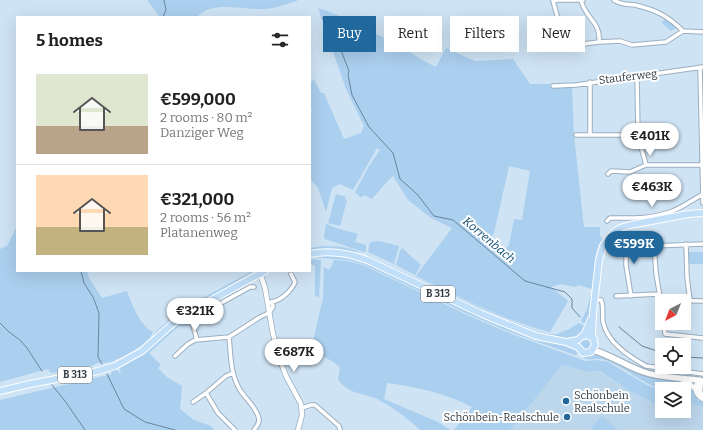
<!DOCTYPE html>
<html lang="en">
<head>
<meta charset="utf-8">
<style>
	:root { --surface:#fff; --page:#f6f6f6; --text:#222; --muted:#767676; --line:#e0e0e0; --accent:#21689c }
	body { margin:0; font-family:Bitter,serif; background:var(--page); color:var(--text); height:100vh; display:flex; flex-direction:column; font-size:15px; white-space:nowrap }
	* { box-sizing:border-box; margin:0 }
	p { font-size:13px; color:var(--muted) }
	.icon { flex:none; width:22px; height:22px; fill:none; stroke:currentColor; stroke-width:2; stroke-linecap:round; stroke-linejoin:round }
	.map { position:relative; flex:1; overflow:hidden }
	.panel { position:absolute; left:16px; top:16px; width:295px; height:256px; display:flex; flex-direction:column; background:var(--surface); border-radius:0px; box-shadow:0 4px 16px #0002 }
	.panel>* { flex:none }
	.top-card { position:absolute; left:323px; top:16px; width:320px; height:36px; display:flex; gap:8px }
	.needle { width:26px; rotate:222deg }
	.fabs { position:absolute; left:655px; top:294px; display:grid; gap:8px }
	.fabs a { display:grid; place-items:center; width:36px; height:36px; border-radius:0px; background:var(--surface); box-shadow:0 4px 16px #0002; font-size:20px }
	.price { position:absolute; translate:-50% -34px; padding:0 9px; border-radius:14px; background:#fff; color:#222; font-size:13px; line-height:26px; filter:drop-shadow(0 1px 2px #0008) }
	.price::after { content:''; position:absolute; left:50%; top:24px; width:12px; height:9px; margin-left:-6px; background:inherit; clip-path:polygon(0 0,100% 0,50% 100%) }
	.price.current { background:var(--accent); color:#fff }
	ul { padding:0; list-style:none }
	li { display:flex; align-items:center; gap:12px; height:100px; padding:0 20px }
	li+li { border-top:1px solid var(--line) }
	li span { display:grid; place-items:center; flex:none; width:112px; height:80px; border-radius:0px; color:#555 }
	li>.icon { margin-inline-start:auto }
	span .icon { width:48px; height:48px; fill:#fffc; stroke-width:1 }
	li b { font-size:17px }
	h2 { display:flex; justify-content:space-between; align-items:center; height:48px; padding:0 20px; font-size:17px }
	.pill { padding:0 14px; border-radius:0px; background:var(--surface); box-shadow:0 4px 16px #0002; font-size:14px; line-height:36px }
	.pill.current { background:var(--accent); color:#fff }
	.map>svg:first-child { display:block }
</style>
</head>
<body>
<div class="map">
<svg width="703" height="430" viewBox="0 0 703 430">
	<rect width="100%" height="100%" fill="#cee3f4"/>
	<path fill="#bcd6ec" d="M562 365 588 372 599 371 628 390 662 407V411L678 413 679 411H684V408L692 404 699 407H703V430H510Z"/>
	<path fill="#abcfee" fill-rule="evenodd" d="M147 0H297V1C286 4 274 9 263 9 243 10 212 0 197 17H160Z
		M318 8C345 17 371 31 396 44 410 51 422 61 436 67L446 48 475 61 513 59 530 84H550V87L572 86 574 136 584 227H600V236L602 239 596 252 592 289 578 285 576 287 561 284 551 287 568 301 550 332C503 320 459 297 416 276L452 228 431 218 408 200 393 176 384 185 372 199 364 195 362 197H360L355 192 369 166 380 150 377 148 353 190 340 184 332 188 326 212 318 188 310 179V113L312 112 310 106V83L314 79 321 93H324L344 139 361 133 364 126 346 89ZM509 166 530 171 522 220 514 219 509 245 501 254 488 244 494 233Z
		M666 18 677 28 671 31 663 24 662 22Z
		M336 194 346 197 345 199 347 200 340 226 328 223Z
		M326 224 336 228 358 234 355 242 366 245V251L364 252 325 239 324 236Z
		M17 226V271H87L89 278 102 298 127 291C131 303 141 327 153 332 148 345 123 358 110 362 103 364 98 361 92 366L53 373 49 372V369H48L0 382V249L7 246Z
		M379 241 399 246 394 264 368 252 370 242Z
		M324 246C335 246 355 247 362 255L310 251V248Z
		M402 248 421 265 415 275 396 265 400 251Z
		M688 252H703V264H689Z
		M329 255 357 258 481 316 563 343 575 348 578 352V354L575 355 510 332 468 314 363 264 348 260 310 257V256Z
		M368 256 485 310 536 331 549 334H557L569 329 579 323 586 327 584 332 574 339 549 337 535 333 483 313 369 258Z
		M310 259 321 260 319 297 315 296V266L310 264Z
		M334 260 347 261 363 265 467 315 509 333 585 361 597 360 608 362 647 385 662 391V407L628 390 600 371 588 372 562 365 510 430H454L472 407C445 393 417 387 387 383L384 399 438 422 450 430H420C407 418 393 407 377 399 361 392 350 395 338 380L340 367 332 361 318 354 313 347V341L323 298 324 267 327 269H330Z
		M252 271H255L193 307 152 338C164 316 228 285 252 271Z
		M250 284 251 285 250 286 192 317 191 319V325L188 326H179L149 353 161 365 158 368 168 378 182 386 180 409 194 420 211 426 214 430H0V400L112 374 111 371 117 369 119 373 121 372 119 367 133 360 182 319Z
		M590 297H592L591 313 587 326 581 321 587 309Z
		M584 338 591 339 593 347 586 351 579 346V344Z
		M595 353 668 379 681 382 679 389C674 389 666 390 661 389 641 383 626 368 608 361 599 357 590 361 584 358L585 355Z
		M683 383C693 385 694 397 703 402V407C696 407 690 403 685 399L684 389H683Z
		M602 416 618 430H594L591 428Z"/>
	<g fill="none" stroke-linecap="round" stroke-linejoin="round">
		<path stroke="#69859d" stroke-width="1" d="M163 17 166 10 164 0
			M322 18 334 32 349 71 348 75 352 95 369 127 393 153 400 179 417 194 434 216 453 220 525 281 565 292 572 299V308L580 317
			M81 271 84 283 93 297 99 313 98 357 102 364
			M0 323 9 332 20 340 27 348 42 371
			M619 327 642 346 660 352
			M684 357 703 358
			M107 374 124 409 145 422 175 430
			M52 385 65 401 85 430"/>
		<g stroke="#9cafc0" stroke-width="5.5">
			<path id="minor" d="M581 0C585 19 601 21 599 42
				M583 0H558L553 1 558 19 563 46 566 49 575 45 599 42 620 41 632 45 666 42 683 31 703 32
				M614 0C621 5 627 4 635 5 656 10 668 16 683 31
				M700 67 703 203
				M637 76 638 135 646 165
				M553 86 576 85 703 67
				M576 135H638
				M590 135V82
				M608 174 611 171 630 172 646 165H702
				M607 221 610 218C630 218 651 219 670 212 682 208 692 200 703 194
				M686 244 687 277 690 301
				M654 246 656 273 662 309
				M616 296 659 294
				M631 296 626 265V251L653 246 703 244
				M595 300H601C604 305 602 315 603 322 607 342 628 356 646 366L703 374
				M661 300 703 301
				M271 302C281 301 292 290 295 282L291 274
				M664 323 665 334 703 338
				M197 340 192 322 194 318 250 287H254
				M175 356 188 344 195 340 229 337
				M206 393 226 376 233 373
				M193 402 206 393 218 413 235 430
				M302 408 311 405H315L339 426 340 430
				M254 430C257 426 261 421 258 416 255 406 245 398 240 390 230 373 231 356 229 337L260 317 269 313 273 307 272 302"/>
		</g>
		<g stroke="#9cafc0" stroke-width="6">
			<path id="tertiary" d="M260 273 265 288 273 334 280 360 286 376 301 404 302 415 298 430
				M681 379 689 383 695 389
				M700 380C693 387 695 394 703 399
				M701 381 700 391 702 397"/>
		</g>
		<g stroke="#9cafc0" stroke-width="8">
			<path id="secondary" d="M593 350C610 355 625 365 641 371 661 379 683 377 703 381"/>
		</g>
		<g stroke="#fff" stroke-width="8">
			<path id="primary" d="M310 254C330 250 348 253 367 260L482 314 536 336 566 342 578 347 583 353 591 352 595 345 592 335 593 313 599 260 603 246 607 240 614 232 620 228 630 225 688 214 703 213
				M584 336 591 319
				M566 342 578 340 582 336 587 335 594 339
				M0 391 30 384 98 371 115 366 142 351 170 326 184 315 265 271"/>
		</g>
		<use href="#minor" stroke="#fff" stroke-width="3.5"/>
		<use href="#tertiary" stroke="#fff" stroke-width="4.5"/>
		<use href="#secondary" stroke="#fff" stroke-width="5.5"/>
		<use href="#primary" stroke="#c1dff9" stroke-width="6"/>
	</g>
	<g fill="#21689c" stroke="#fff" stroke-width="1.5">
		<circle cx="566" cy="401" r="4"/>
		<circle cx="567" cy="417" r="4"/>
	</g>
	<g text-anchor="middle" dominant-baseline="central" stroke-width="4" stroke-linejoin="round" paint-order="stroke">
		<g fill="#fff" stroke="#70757a" stroke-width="1">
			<rect x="421" y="286" width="34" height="16" rx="3"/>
			<rect x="58" y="367" width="34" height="16" rx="3"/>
		</g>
		<g font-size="10" font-weight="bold" fill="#323a41">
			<text x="438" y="294">B 313</text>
			<text x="75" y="375">B 313</text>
		</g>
		<g font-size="11" fill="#323a41" stroke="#fff">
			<text transform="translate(628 77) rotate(-7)">Stauferweg</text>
		</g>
		<g font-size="11" fill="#323a41" stroke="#fff" text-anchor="start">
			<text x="574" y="395">Schönbein<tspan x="574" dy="13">Realschule</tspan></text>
			<text x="559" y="417" text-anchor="end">Schönbein-Realschule</text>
		</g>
		<g font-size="12" font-style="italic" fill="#06466f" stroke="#fff">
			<text transform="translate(489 240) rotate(40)">Korrenbach</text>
		</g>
	</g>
</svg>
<div class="fabs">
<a><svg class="needle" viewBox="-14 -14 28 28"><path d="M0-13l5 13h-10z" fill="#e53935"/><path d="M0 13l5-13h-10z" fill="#767676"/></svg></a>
<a><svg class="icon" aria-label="locate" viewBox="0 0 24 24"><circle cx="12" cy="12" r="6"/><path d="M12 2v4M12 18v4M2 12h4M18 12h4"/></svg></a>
<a><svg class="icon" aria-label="layers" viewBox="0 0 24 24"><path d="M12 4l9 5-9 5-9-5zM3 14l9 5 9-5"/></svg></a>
</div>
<b class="price" style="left:650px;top:157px">€401K</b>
<b class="price" style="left:652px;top:208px">€463K</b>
<b class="price current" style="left:634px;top:265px">€599K</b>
<b class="price" style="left:195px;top:332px">€321K</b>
<b class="price" style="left:294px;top:373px">€687K</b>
<div class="top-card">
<a class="pill current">Buy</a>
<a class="pill">Rent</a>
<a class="pill">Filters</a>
<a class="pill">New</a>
</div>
<section class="panel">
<h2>5 homes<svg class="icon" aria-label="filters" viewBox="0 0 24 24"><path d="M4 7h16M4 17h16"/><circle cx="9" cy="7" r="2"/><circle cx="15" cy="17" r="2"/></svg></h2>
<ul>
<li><span style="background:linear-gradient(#dfe7d0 65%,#b9a48a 0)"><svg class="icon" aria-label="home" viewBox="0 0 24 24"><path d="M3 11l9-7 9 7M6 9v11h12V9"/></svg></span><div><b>€599,000</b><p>2 rooms · 80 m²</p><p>Danziger Weg</p></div></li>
<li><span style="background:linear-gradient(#ffd9b3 65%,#c2b280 0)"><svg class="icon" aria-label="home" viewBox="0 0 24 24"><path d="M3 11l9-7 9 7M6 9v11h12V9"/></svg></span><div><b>€321,000</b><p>2 rooms · 56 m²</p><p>Platanenweg</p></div></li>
</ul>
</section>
</div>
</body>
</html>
